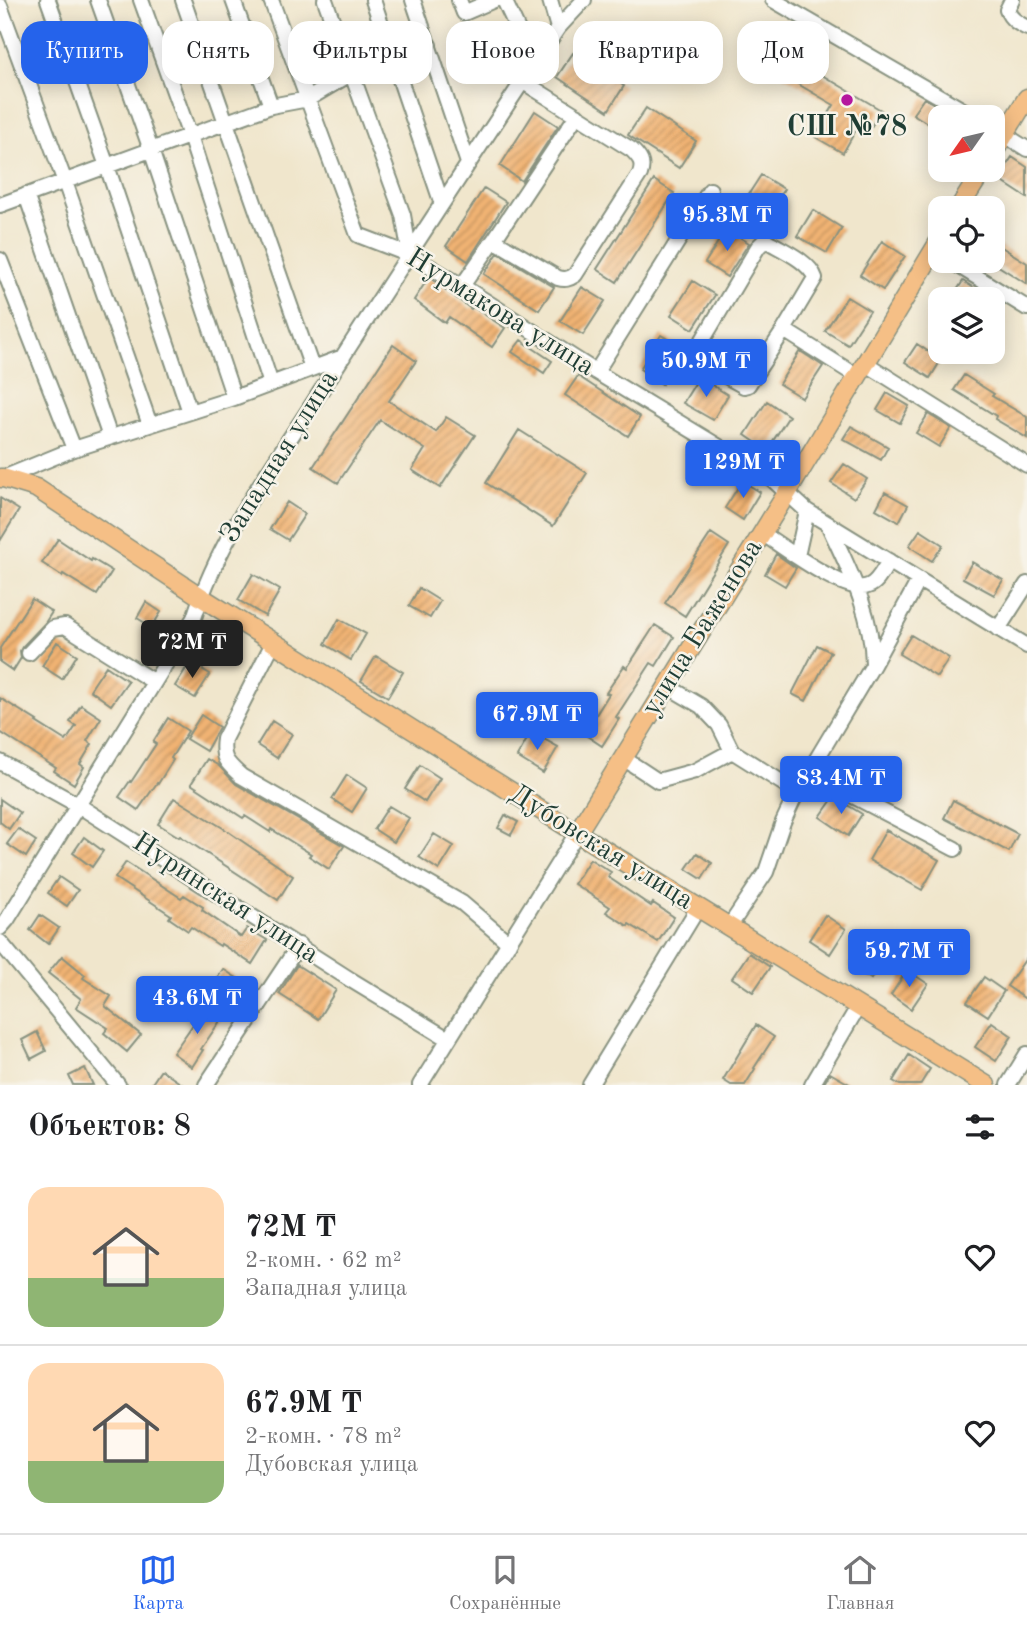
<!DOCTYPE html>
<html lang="ru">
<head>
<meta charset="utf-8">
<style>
	:root { --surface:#fff; --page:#f2f2f2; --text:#202124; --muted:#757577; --line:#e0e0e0; --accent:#2563eb }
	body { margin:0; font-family:"Old Standard TT",serif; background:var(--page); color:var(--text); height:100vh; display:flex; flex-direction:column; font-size:26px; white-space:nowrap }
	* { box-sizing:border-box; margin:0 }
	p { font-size:23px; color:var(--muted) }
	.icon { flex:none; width:38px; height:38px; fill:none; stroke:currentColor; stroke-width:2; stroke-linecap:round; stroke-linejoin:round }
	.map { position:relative; height:1085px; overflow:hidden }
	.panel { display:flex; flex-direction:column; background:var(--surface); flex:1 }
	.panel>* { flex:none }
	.guide { position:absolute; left:21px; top:21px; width:985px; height:63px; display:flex; gap:14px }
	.needle { width:46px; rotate:236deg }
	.fabs { position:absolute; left:928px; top:105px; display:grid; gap:14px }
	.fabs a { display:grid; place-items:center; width:77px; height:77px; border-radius:14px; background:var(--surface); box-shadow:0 4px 18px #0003; font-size:35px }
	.price { position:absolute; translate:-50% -60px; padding:0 16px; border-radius:7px; background:var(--accent); color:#fff; font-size:23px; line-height:46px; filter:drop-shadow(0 2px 4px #0008) }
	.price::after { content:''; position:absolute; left:50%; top:42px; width:21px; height:16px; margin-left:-10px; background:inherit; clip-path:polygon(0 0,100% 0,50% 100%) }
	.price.selected { background:#222; color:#fff }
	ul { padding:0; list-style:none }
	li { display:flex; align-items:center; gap:21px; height:175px; padding:0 28px }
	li+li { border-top:2px solid var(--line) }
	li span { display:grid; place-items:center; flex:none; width:196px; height:140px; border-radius:21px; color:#555 }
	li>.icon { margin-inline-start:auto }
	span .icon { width:84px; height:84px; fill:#fffc; stroke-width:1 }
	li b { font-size:30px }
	h2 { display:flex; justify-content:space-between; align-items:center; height:84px; padding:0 28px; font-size:30px }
	.chip { padding:0 24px; border-radius:21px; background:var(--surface); box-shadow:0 4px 18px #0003; font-size:24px; line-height:63px }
	.chip.selected { background:var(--accent); color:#fff }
	.menu { display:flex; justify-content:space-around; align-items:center; height:98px; border-top:2px solid var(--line); background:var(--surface); font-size:19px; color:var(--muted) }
	.menu a { display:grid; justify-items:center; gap:4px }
	.menu .selected { color:var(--accent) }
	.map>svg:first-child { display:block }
</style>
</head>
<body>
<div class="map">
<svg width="1027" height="1085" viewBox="0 0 1027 1085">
	<defs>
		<pattern id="building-hatch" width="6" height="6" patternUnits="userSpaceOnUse" patternTransform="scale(1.75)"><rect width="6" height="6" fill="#f1b373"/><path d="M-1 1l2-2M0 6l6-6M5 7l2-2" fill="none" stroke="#c3935f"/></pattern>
	</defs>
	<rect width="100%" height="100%" fill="#f7f3e8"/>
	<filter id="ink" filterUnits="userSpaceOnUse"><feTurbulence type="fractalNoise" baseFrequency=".0143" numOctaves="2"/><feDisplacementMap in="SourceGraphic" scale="14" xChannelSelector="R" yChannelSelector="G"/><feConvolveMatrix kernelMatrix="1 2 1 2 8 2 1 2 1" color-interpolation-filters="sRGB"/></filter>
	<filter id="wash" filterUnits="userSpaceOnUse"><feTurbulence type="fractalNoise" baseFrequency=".00686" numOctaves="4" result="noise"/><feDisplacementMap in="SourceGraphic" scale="28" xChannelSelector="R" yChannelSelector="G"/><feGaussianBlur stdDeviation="1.57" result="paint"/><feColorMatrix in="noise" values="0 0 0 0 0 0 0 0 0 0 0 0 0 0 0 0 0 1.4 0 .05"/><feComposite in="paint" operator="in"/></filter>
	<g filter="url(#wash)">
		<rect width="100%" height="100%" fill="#f0e6cc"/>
		<g id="blocks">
			<path fill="url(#building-hatch)" d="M783 52 881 110 871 127 861 121 843 153 815 137 834 105 772 69Z
				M573 53 624 86 608 111 557 77Z
				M924 98 956 117H940V131L913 114Z
				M646 108 696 141 679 168 628 135Z
				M535 111 558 126 522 181 500 166Z
				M1012 157 1027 167V198L998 179Z
				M761 175 784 189 762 223 739 209Z
				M654 180 674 193 617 282 597 269Z
				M484 188 506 202 468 261 446 246Z
				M813 210 842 228 827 253 797 236Z
				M726 229 749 243 727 277 705 263Z
				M882 241 905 256 883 290 860 275Z
				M992 241 1027 263V284L992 262Z
				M498 253 554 287 539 310 484 274Z
				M429 277 471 309 473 307 505 328 492 347 449 317 445 323 414 300Z
				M693 281 715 295 693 329 671 315Z
				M963 281 991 299H951Z
				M582 287 605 301 583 335 560 321Z
				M847 297 870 311 848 345 825 331Z
				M661 335 684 349 662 384 640 369Z
				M521 340 552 361 544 373 512 352Z
				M917 344 941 360 930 378 905 362Z
				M393 345 416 361 389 401 436 432 446 417 475 435 440 488 412 470 425 449 380 420 338 483 313 467Z
				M800 351 823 366 802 398 779 384Z
				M964 375 994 394 992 396 1027 417V438L995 419 996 416 954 390Z
				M578 376 640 417 628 436 565 395Z
				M699 377 728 395 713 420 683 403Z
				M887 393 909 406 900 423 877 410Z
				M767 401 789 416 767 450 745 435Z
				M928 414 951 428 939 447 916 433Z
				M851 426 888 447 881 460 843 439Z
				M519 430 587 473 553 526 486 483Z
				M844 464 867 479 854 498 831 483Z
				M742 481 760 492 743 520 725 508Z
				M885 492 908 505 899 522 876 509Z
				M0 498 19 510 0 541Z
				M287 502 305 514 288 540 270 529Z
				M920 530 943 545 932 561 909 546Z
				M711 533 729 545 685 616 665 603Z
				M58 539 91 561 92 559 112 571 97 595 63 574 62 576 42 563Z
				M776 554 796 568 785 586 765 574Z
				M972 562 1003 580 994 595 963 578Z
				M253 574 280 590 265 616 238 600Z
				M419 588 440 601 430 618 409 606Z
				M32 599 52 612 45 623 22 647 20 651 21 658 13 671 0 662V648Z
				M146 602 161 612 152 627 137 618Z
				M339 619 366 634 351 660 325 644Z
				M655 625 674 637 656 666 651 663 616 717 619 719 602 746 584 734 609 694 606 693 624 666 627 668Z
				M911 635 949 658 937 677 899 654Z
				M57 642 77 655 62 679 42 666Z
				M817 645 831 652 806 701 792 694Z
				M376 656 403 672 388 697 361 681Z
				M190 662 210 674 195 698 175 686Z
				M106 666 128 681 111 705 90 690Z
				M0 698 37 721 36 722 66 741 76 726 70 722 81 705 101 718 87 741 92 744 80 764 84 767 74 784 54 771 56 768 0 732Z
				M201 715 219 727 206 751 186 739Z
				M168 718 188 731 171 758 173 760 158 784 157 783 138 810 119 797 130 781 131 782 156 744 153 742Z
				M272 721 292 734 277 758 257 745Z
				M531 732 558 747 543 773 517 757Z
				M207 759 219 766 236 784 344 846 329 869 309 856 311 854 271 829 270 832 245 816 243 818 191 784Z
				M420 765 440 778 425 802 405 789Z
				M347 775 367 788 352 812 332 799Z
				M834 797 862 814 848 836 820 817Z
				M174 798 223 828 293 876 278 900 180 836 179 837 158 824Z
				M0 799 20 813 9 829 0 822Z
				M953 800 1018 834 1009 852 944 818Z
				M389 806 409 818 394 842 374 829Z
				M505 815 518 822 511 835 498 828Z
				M18 829 36 841 26 857 7 844Z
				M886 830 939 860 922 890 869 860Z
				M434 834 454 846 439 870 419 857Z
				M84 837 103 851 92 867 73 853Z
				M697 853 712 863 702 879 686 869Z
				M590 859 611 872 608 877 651 906 653 903 674 917 658 942 629 924 628 926 606 912 610 907 574 884Z
				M126 862 181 898 184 895 203 907 202 910 241 937 247 928 267 940 252 964 221 944 220 946 191 927 188 931 169 918 171 915 115 878Z
				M59 877 78 890 67 906 48 893Z
				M40 915 59 928 48 944 30 930Z
				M825 915 846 929 830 954 809 940Z
				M867 940 887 954 871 979 850 965Z
				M749 953 770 967 753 992 732 978Z
				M62 956 85 975 83 978 111 996 105 1006 141 1035 127 1052 104 1033 108 1028 76 1007 81 999 48 973Z
				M1027 957V1000L1007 986Z
				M297 965 336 990 318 1019 279 994Z
				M223 969 243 982 232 999 212 985Z
				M907 970 928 984 911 1009 891 995Z
				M984 977 1004 991 988 1016 967 1002Z
				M202 1005 222 1018 201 1049 203 1050 192 1067 173 1053 194 1023 191 1021Z
				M992 1022 1012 1036 996 1061 975 1047Z
				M756 1025 774 1037 754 1068 755 1069 745 1085H731L723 1080Z
				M37 1032 46 1051 31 1059 22 1040Z
				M909 1055 930 1069 920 1085H900L893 1081Z
				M85 1068 93 1085H73L69 1076Z
				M161 1070 183 1085H151Z
				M830 1073 851 1085H823Z"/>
		</g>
	</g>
	<g filter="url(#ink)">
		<use href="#blocks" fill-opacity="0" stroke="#889280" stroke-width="2"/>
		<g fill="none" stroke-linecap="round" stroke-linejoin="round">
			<g stroke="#889280" stroke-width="18">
				<path id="minor" d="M48 0 107 166 190 412
					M98 0 151 150 234 398
					M141 0 190 136 271 384
					M183 0 312 368
					M233 0 271 106
					M271 0 358 235 410 255 462 286 596 372 772 479 807 511 1027 646
					M325 0 403 215 410 255
					M373 0 442 204
					M413 0 468 163
					M459 0 464 13 494 0
					M504 0 534 64
					M550 0 558 28
					M773 0 975 117
					M1012 0 1007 10C1011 20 1018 23 1027 28
					M0 6 65 182 150 425
					M992 127 1027 149
					M26 195 110 437
					M0 205 271 106 308 99 352 73 429 45
					M494 240 577 115
					M764 241 769 242C783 250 810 262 815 278L784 330 748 385 744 386 697 360 695 353 758 247Z
					M0 260 74 449
					M951 261 1027 308
					M462 286 494 240 558 278C565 280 569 279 575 275L640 174C644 163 640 158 632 150L522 81
					M784 330 857 376
					M865 363 1027 465
					M596 372 710 190
					M3 478 74 449 234 398 343 357
					M828 524C849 570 872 612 873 663
					M762 533C782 546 846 595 868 586 878 583 883 570 889 561
					M797 556 807 511
					M998 629 1027 584
					M273 643 224 739C221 759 227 763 241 776L462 903 509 943
					M29 653 53 628 65 626 154 682
					M667 686 701 706 719 725 732 751
					M623 758 658 781 695 771 732 751 797 792
					M0 762 78 805 351 980 448 1039
					M809 773 955 849
					M729 927 766 872 783 822 797 792 873 665 919 580
					M0 928 7 920 194 618C219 538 272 467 317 397 396 273 477 150 558 28L584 0
					M0 942 118 1085
					M206 1085 299 945
					M420 1085 577 833
					M590 1085 698 908
					M812 1085 858 1007
					M1008 1085 1027 1054"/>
			</g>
			<g stroke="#889280" stroke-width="21">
				<path id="major" d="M992 155 1027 98
					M959 208 983 170
					M0 478H3L36 488 201 597 577 833 986 1085
					M577 833 787 493 940 240"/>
			</g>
			<use href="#minor" stroke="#fff" stroke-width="14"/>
			<use href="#major" stroke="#f5bf86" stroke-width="18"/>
		</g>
	</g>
	<circle fill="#b5179e" stroke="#f7f3e8" stroke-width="2.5" cx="847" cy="100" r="7"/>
	<g text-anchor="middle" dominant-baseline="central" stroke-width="5" stroke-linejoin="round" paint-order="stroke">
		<g font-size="28" font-weight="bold" fill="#1f3d34" stroke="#f7f3e8">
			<text x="847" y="128">СШ №78</text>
		</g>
		<g font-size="28" fill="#1f3d34" stroke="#f7f3e8">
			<text transform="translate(500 313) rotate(32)">Нурмакова улица</text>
			<text transform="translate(280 457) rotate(-58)">Западная улица</text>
			<text transform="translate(703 628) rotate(-58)">улица Баженова</text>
			<text transform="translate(601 848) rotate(32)">Дубовская улица</text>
			<text transform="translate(225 899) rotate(33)">Нуринская улица</text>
		</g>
	</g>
</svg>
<div class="fabs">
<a><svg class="needle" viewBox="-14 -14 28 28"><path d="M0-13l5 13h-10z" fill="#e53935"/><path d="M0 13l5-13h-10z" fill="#757577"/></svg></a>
<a><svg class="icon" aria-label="locate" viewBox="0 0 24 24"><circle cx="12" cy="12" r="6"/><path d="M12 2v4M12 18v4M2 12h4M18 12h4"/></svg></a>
<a><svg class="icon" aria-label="layers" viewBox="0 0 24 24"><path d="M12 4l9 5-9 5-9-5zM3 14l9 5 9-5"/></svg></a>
</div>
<b class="price" style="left:727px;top:253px">95.3M ₸</b>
<b class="price" style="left:706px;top:399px">50.9M ₸</b>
<b class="price" style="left:743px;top:500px">129M ₸</b>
<b class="price selected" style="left:192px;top:680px">72M ₸</b>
<b class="price" style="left:537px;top:752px">67.9M ₸</b>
<b class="price" style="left:841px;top:816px">83.4M ₸</b>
<b class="price" style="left:909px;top:989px">59.7M ₸</b>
<b class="price" style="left:197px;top:1036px">43.6M ₸</b>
<div class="guide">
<a class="chip selected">Купить</a>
<a class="chip">Снять</a>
<a class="chip">Фильтры</a>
<a class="chip">Новое</a>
<a class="chip">Квартира</a>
<a class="chip">Дом</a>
</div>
</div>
<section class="panel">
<h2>Объектов: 8<svg class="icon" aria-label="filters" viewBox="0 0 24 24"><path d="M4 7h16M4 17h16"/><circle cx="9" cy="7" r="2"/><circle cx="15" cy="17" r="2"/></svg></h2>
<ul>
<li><span style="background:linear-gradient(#ffd9b3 65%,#8fb573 0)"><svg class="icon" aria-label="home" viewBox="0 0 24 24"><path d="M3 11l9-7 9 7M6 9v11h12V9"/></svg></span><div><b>72M ₸</b><p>2-комн. · 62 m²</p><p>Западная улица</p></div><svg class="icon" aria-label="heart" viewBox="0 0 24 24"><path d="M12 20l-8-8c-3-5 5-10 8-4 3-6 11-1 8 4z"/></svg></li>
<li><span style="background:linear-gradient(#ffd9b3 70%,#8fb573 0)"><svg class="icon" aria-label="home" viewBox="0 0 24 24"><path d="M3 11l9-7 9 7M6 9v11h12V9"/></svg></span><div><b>67.9M ₸</b><p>2-комн. · 78 m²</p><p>Дубовская улица</p></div><svg class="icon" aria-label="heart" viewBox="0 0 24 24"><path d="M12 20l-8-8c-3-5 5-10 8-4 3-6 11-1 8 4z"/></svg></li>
</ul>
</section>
<nav class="menu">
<a class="selected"><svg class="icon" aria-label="map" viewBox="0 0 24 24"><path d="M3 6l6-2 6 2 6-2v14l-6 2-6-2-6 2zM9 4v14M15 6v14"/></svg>Карта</a>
<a><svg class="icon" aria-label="saved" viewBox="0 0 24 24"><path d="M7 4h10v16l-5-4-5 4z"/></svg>Сохранённые</a>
<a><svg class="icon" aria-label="home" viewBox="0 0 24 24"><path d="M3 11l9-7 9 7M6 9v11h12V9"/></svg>Главная</a>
</nav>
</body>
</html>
